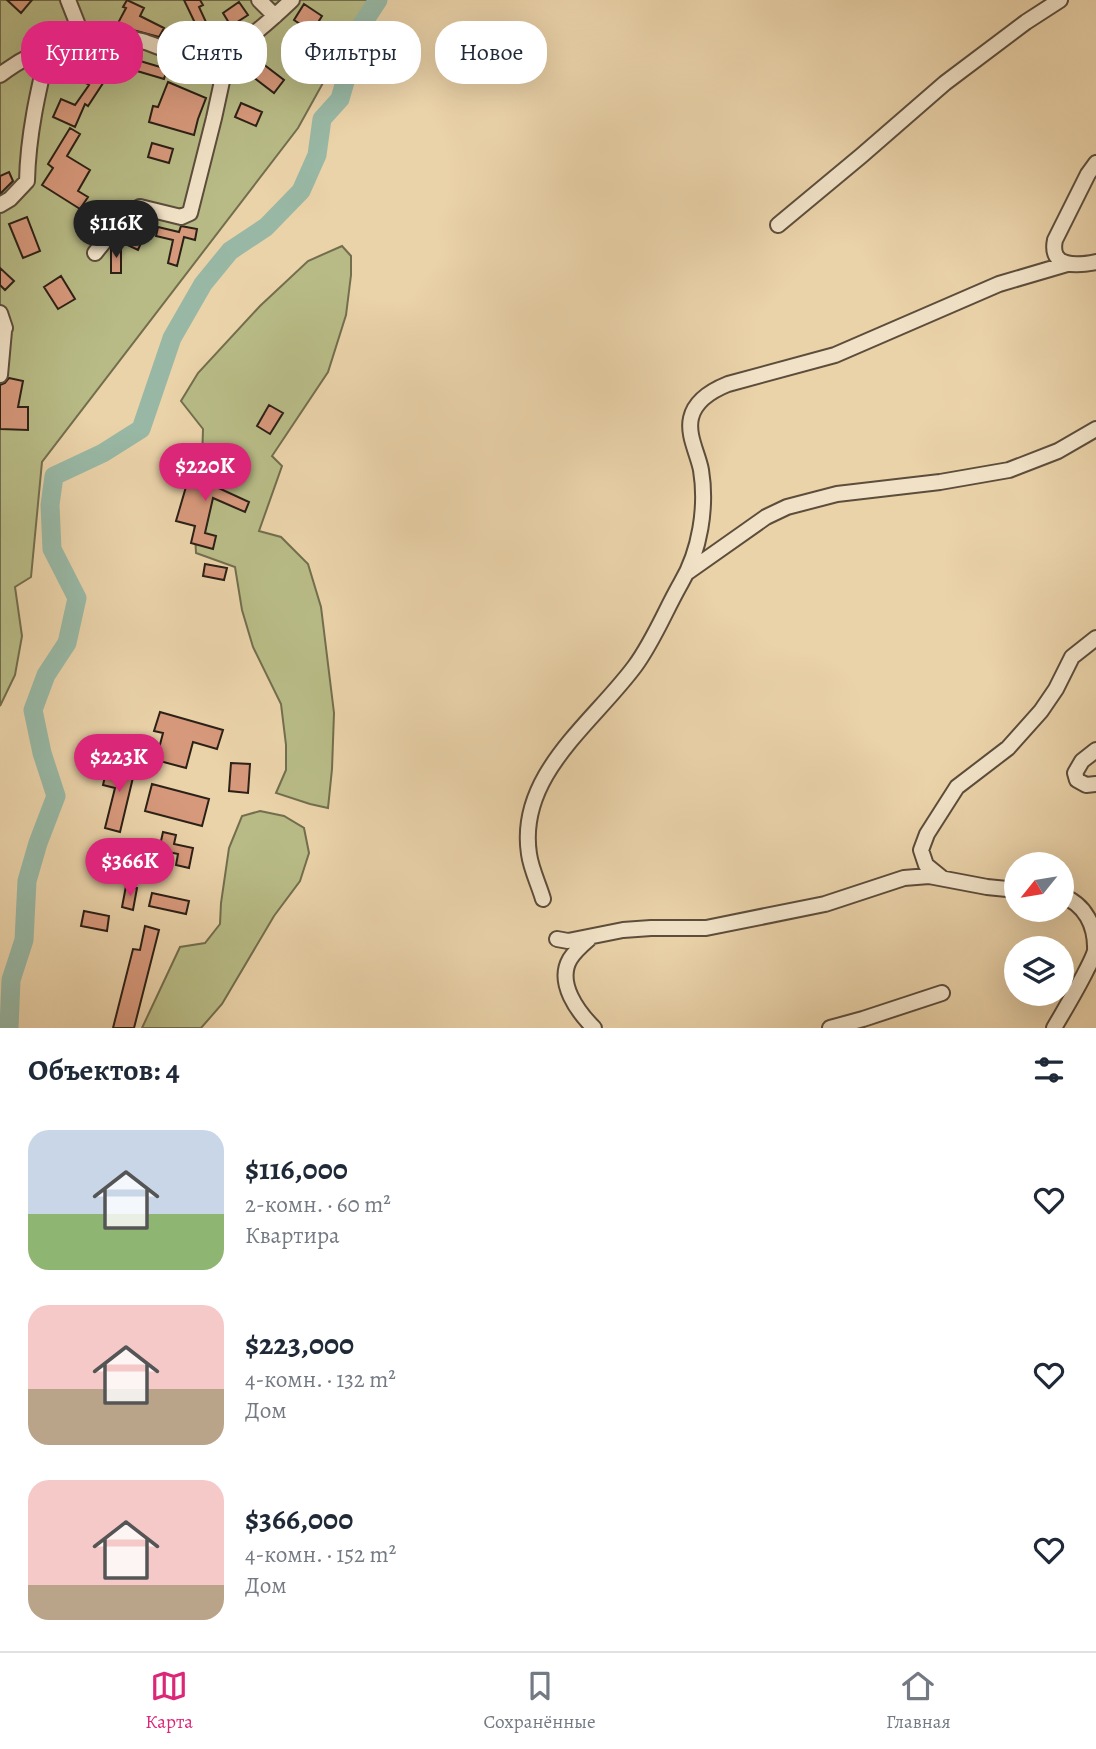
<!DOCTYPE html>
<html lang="ru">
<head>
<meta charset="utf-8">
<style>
	:root { --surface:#fff; --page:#f2f2f3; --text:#1f2937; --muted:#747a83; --line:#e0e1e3; --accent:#db2777 }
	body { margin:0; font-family:Alegreya,serif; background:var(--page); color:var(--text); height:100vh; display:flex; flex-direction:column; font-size:26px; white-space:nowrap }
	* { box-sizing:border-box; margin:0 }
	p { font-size:23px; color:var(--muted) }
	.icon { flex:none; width:38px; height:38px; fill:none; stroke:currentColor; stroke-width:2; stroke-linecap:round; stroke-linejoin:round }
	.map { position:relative; height:1028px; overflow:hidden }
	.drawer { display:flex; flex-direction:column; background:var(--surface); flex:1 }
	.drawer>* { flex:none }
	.top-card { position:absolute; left:21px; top:21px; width:700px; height:63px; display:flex; gap:14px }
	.needle { width:46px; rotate:240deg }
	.tools { position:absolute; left:1004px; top:852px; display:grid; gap:14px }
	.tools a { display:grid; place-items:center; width:70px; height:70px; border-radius:50%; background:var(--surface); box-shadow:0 7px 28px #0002; font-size:35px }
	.price { position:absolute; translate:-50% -60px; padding:0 16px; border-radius:24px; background:var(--accent); color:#fff; font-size:23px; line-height:46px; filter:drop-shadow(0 2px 4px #0008) }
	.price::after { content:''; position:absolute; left:50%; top:42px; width:21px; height:16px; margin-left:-10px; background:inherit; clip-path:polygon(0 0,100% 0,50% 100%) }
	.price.current { background:#222; color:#fff }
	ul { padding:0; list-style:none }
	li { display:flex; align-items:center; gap:21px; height:175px; padding:0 28px }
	li span { display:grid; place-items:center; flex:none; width:196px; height:140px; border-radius:21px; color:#555 }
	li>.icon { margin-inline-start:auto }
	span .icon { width:84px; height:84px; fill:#fffc; stroke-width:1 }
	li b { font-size:30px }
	h2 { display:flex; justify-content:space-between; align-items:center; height:84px; padding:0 28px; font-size:30px }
	.tag { padding:0 24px; border-radius:28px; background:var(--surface); box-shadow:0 7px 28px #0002; font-size:24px; line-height:63px }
	.tag.current { background:var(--accent); color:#fff }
	.tab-bar { display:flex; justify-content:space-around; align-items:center; height:98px; border-top:2px solid var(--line); background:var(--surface); font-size:19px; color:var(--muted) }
	.tab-bar a { display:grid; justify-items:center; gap:4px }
	.tab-bar .current { color:var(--accent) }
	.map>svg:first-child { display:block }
</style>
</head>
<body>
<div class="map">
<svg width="1096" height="1028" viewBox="0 0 1096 1028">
	<rect width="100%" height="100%" fill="#ead2a9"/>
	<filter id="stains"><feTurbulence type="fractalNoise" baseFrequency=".00286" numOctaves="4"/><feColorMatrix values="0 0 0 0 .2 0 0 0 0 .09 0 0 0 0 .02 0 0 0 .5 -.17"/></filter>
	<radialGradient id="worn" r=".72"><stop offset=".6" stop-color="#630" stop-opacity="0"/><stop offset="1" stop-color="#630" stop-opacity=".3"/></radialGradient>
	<path fill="#b8bb86" stroke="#726e4e" stroke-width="2" d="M0 0H369L298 128 42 462 31 577 15 587 22 636 15 675 0 706Z
		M342 246 351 256V275L346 315 328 372 272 456 282 466 259 531 281 537 308 564 321 607 334 713 332 769 328 808 310 804 276 793 286 770V745L281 704 253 647 242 610 235 567 196 553 194 515 201 492 203 429 181 401 198 373 260 306 308 261Z
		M260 811 284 816 304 828 309 853 300 881 274 916 222 1004 201 1028H142L180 947 205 943 220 924 221 903 229 848 242 816Z"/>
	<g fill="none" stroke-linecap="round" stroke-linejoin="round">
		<path stroke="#98b8a5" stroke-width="19" d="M9 1028 11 980 24 940 27 881 38 843 56 796 42 753 33 710 46 675 67 643 77 598 52 549 50 505 54 476 103 453 141 429 172 338 203 284 230 251 266 227 301 191 317 155 322 119 340 99 361 26 378 0"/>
	</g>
	<path fill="#d7997c" stroke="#2c2117" stroke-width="2" d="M7 0H32L21 13Z
		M127 0 144 8 140 16 164 28 159 37 129 29 118 23 126 8 123 7Z
		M184 0H200L203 5 199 7 211 33 199 38 201 42 197 43 180 42 165 39 196 25Z
		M239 2 248 15 231 26 223 13Z
		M304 4 322 16 312 32 294 20Z
		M254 57 284 80 274 93 244 70Z
		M140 61 167 69 164 79 137 71Z
		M99 67 109 74 88 106 85 104 75 127 53 117 61 99 75 105 89 85 82 81 90 69 95 72Z
		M168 82 206 98 198 119 194 135 149 122 153 106 158 107Z
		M241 103 262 112 256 126 235 117Z
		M70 128 80 134 67 156 90 170 78 191 88 197 80 209 42 185 53 168 48 164Z
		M152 143 173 149 169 163 148 157Z
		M9 172 13 181 0 194V176Z
		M27 217 40 251 23 258 9 224Z
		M129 226 145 234 138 250 119 241Z
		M181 226 197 229 195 240 184 237 177 266 168 263 173 240 156 236 158 227 179 232Z
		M111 248H121V273H111Z
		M0 268 14 281 5 290 0 285Z
		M61 276 75 299 58 309 44 287Z
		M9 378 23 381 18 407H28V430L0 429V385L5 383Z
		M269 405 283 413 270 434 257 426Z
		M203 458 219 462 214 486 249 502 245 512 213 498 205 533 216 536 213 549 191 543 195 526 176 521 188 480 197 482Z
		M205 564 227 568 224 580 203 576Z
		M160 712 223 730 217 749 193 742 186 768 156 760 163 733 154 731Z
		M121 761 136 765 120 832 105 828 115 788 103 785 106 772 117 775Z
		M231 763 250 764 248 793 229 791Z
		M152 784 209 799 202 826 145 811Z
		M163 832 176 835 174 844 193 848 189 868 176 865 178 854 159 850Z
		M126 886 137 888 133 910 122 907Z
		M152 893 189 901 186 914 149 906Z
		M84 911 109 916 107 931 81 926Z
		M145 926 159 930 134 1028H113L133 949 140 950Z"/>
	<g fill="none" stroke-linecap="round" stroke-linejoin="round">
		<g stroke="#5c4d3c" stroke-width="18">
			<path id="minor" d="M68 0 83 38
				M259 0 275 16
				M0 75C41 44 92 28 142 41 153 44 163 50 173 51 188 54 213 54 227 49 248 42 276 15 292 0
				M1096 163 1088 174 1055 240C1049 268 1077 266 1096 262
				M0 205 10 199 27 181C28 135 38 91 49 46
				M778 225 861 156 945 83 1026 22 1060 0
				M95 253 124 217 140 207 181 217 190 213 214 118 229 49
				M0 313 5 328 0 335
				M0 375 4 331
				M688 572 766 517 787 507 837 494 940 482 1009 470 1058 451 1096 429
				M1096 750 1082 761 1075 773 1077 780 1086 785 1096 784
				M942 878 926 865 921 850 927 834 957 787 1008 748 1041 711 1056 689 1072 657 1096 638
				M543 899C539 885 531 869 529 854 517 775 593 723 635 666 654 640 665 611 681 583 700 551 707 507 701 470 698 454 687 435 691 418 695 400 713 390 728 384L835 355 999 284 1067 264
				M557 939 568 941 623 930 651 928H706L825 904 904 878 929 876 987 887 1017 890
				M589 939C582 945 575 951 570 959 556 983 578 1012 594 1028
				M830 1028 863 1019 942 993
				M1054 1028C1065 1009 1076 991 1086 971 1089 965 1093 958 1095 951 1096 926 1085 904 1062 896"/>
		</g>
		<use href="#minor" stroke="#f1e2c7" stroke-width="14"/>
	</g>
	<rect width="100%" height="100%" filter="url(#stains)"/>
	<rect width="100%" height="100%" fill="url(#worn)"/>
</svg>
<div class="tools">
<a><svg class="needle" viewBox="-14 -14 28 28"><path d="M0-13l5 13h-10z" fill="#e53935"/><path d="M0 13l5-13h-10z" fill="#747a83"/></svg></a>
<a><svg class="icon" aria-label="layers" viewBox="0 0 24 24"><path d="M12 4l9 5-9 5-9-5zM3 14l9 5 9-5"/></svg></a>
</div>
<b class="price current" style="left:116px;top:260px">$116K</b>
<b class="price" style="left:205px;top:503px">$220K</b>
<b class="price" style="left:119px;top:794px">$223K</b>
<b class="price" style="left:130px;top:898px">$366K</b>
<div class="top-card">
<a class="tag current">Купить</a>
<a class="tag">Снять</a>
<a class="tag">Фильтры</a>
<a class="tag">Новое</a>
</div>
</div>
<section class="drawer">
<h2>Объектов: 4<svg class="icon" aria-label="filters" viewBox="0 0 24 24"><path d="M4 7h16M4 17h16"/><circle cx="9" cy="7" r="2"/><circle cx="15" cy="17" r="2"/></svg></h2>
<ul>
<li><span style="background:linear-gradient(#c9d6e8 60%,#8fb573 0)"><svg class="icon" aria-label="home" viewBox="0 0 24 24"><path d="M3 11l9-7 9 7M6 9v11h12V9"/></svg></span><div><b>$116,000</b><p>2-комн. · 60 m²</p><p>Квартира</p></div><svg class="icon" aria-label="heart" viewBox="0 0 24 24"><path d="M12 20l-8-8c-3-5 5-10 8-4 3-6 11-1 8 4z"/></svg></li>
<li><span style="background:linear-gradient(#f6c9c9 60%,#b9a48a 0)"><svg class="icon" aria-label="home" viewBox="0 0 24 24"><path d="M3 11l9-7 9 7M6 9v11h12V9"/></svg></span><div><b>$223,000</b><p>4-комн. · 132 m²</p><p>Дом</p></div><svg class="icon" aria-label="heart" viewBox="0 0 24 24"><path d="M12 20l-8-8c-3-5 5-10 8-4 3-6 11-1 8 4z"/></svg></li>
<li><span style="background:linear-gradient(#f6c9c9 75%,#b9a48a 0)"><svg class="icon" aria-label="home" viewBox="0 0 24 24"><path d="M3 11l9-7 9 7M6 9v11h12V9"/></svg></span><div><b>$366,000</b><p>4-комн. · 152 m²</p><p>Дом</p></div><svg class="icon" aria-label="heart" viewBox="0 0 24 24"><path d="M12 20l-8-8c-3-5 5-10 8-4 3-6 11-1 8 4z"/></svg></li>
</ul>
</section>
<nav class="tab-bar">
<a class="current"><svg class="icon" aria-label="map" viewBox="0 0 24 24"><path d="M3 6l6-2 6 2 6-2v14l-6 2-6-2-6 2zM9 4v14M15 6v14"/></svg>Карта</a>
<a><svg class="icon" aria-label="saved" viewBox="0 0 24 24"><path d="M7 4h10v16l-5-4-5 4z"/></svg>Сохранённые</a>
<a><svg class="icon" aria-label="home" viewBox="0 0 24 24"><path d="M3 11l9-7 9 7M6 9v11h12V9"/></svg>Главная</a>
</nav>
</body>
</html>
